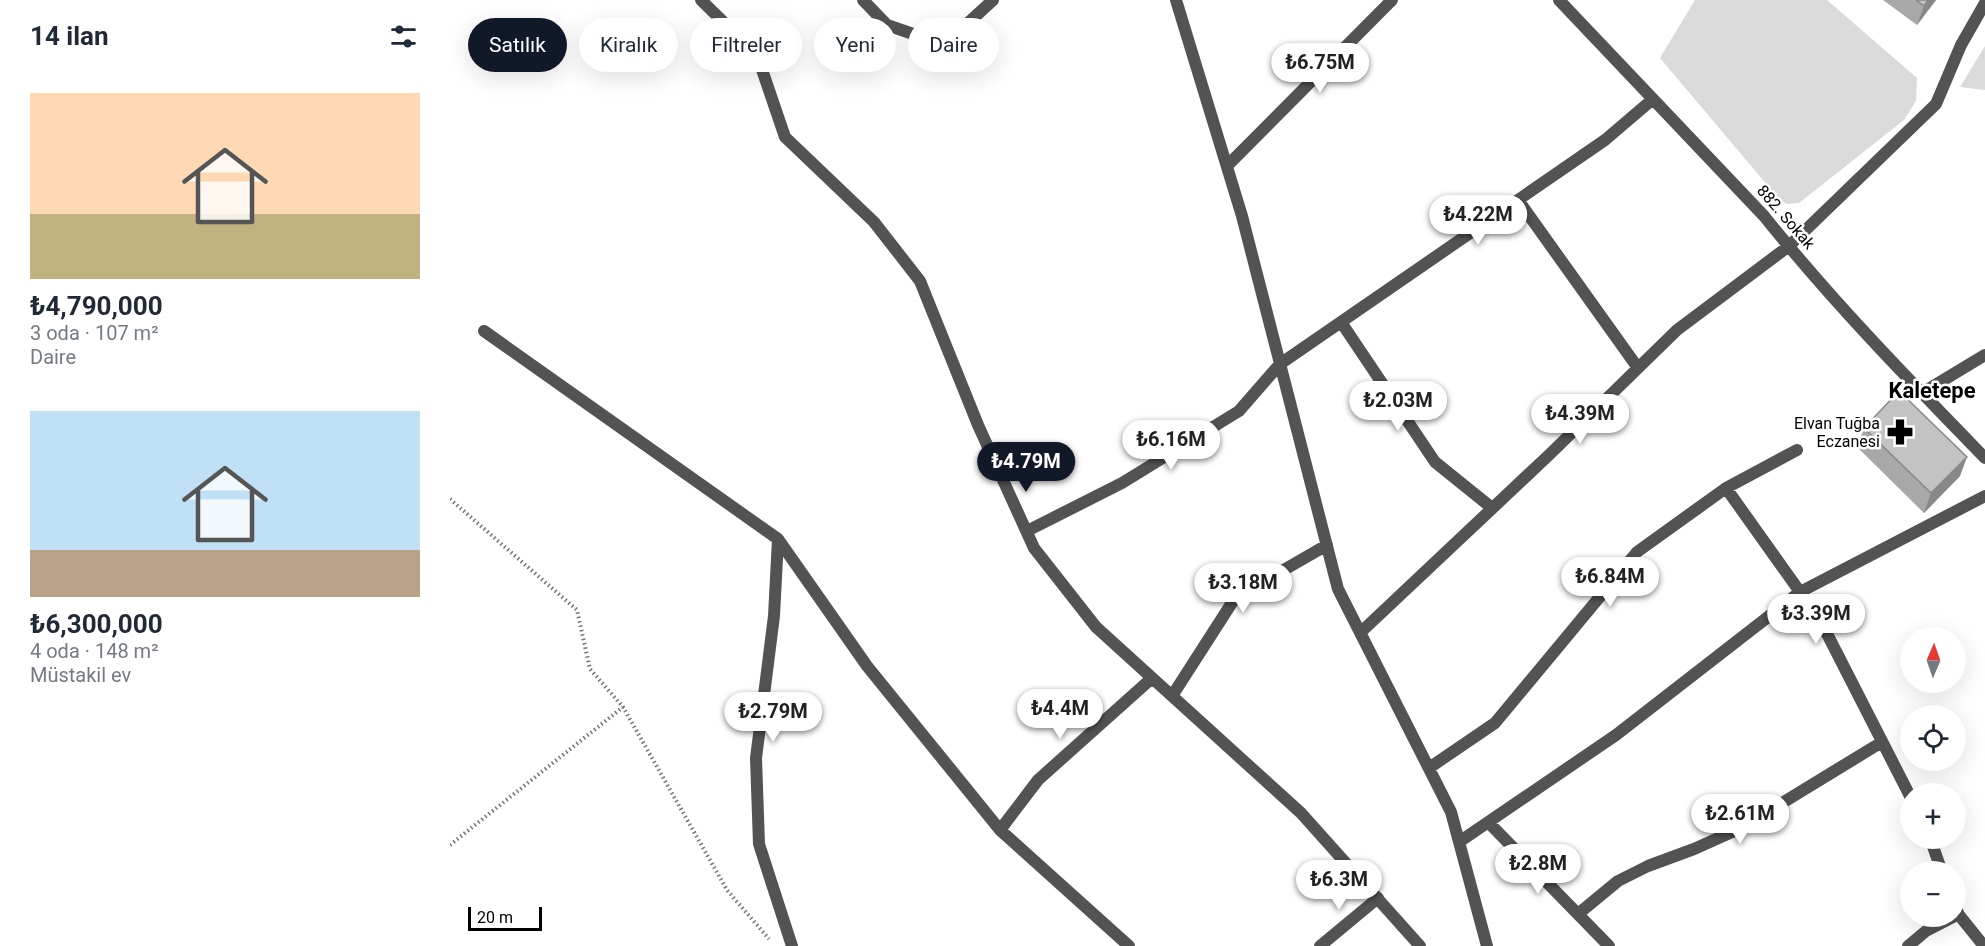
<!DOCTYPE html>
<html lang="tr">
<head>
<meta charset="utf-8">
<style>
	:root { --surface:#fff; --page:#f6f6f7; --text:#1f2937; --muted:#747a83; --accent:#111827 }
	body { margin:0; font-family:Roboto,sans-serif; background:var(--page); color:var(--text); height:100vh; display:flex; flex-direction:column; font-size:22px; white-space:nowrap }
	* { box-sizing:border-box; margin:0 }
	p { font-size:20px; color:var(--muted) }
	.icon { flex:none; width:33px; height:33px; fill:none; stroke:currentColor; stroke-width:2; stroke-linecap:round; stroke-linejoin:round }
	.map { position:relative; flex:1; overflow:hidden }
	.panel { display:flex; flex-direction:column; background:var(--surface); width:450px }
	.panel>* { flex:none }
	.top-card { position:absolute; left:18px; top:18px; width:570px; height:54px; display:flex; gap:12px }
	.needle { width:39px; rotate:2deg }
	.fabs { position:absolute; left:1450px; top:627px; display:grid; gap:12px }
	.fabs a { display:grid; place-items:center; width:66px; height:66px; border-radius:50%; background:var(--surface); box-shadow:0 6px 24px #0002; font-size:30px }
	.scale { position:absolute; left:18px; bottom:15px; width:74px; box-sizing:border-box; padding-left:6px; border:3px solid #000; border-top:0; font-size:16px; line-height:21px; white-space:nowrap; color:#000; -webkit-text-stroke:4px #fff; paint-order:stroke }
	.price { position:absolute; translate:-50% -51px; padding:0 14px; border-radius:21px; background:#fff; color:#222; font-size:20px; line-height:39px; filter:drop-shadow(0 2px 3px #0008) }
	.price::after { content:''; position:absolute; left:50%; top:36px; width:18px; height:14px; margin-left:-9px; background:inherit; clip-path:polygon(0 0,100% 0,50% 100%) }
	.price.active { background:var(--accent); color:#fff }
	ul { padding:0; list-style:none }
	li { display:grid; align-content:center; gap:12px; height:318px; padding:0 30px }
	li span { display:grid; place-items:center; height:186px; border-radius:0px; color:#555 }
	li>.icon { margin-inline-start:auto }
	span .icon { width:108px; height:108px; fill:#fffc; stroke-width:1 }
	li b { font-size:26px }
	h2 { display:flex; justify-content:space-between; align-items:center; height:72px; padding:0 30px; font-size:26px }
	.pill { padding:0 21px; border-radius:27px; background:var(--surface); box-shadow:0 6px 24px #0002; font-size:21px; line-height:54px }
	.pill.active { background:var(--accent); color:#fff }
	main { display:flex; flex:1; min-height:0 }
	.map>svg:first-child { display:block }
</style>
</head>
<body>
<main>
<section class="panel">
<h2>14 ilan<svg class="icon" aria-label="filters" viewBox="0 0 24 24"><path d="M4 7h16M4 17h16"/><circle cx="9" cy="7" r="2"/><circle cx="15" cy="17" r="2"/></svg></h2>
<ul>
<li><span style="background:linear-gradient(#ffd9b3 65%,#c2b280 0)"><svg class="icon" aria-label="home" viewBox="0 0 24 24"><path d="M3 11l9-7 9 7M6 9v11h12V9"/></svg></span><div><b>₺4,790,000</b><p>3 oda · 107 m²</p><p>Daire</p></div></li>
<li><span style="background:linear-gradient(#bfe0f5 75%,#b9a48a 0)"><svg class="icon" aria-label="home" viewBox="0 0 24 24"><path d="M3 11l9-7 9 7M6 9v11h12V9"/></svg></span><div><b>₺6,300,000</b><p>4 oda · 148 m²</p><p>Müstakil ev</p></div></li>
</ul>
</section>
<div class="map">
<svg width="1535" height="946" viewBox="0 0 1535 946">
	<rect width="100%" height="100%" fill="#fff"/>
	<path fill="#dadada" d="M1245 0H1377L1467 78 1466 101 1454 120 1349 203 1337 204 1329 199 1210 58Z
		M1535 46V90L1510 87Z"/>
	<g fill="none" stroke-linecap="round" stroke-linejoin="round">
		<path stroke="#757575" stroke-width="4" stroke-dasharray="1.5 3" stroke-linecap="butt" d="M0 499 127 610 140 669 173 707 277 890 319 939
			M0 845 173 707"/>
		<path stroke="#535353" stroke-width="12" d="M251 0 307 55 335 137 424 222 470 281 528 425 584 548 646 627 851 813 970 946
			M413 0 437 25 466 35 517 24 543 0
			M726 0 792 216 888 589 1001 812 1037 946
			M1109 0 1314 216C1382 301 1459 380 1535 458
			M777 166 942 0
			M1068 200 1188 368
			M891 322 985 462 1042 508
			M34 331 328 539 417 666 550 830 679 946
			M1472 393 1535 355
			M1276 488 1370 620 1461 798
			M577 531 672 483 789 411 830 364 1155 140 1203 99
			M328 539 324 616 306 758 309 844 342 946
			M911 632 1100 454 1227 330 1339 246 1486 104 1511 45 1535 3
			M722 696 785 598 877 545
			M979 768 1045 723 1187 552 1276 488 1347 450
			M1038 822 1159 946
			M550 830 588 780 702 678
			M1480 838 1492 872
			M1009 842 1166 735 1350 592 1535 496
			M1506 908 1509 915 1534 946
			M1128 914 1168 881 1198 866 1244 849 1291 828 1432 742
			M1458 946 1476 931 1505 916"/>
		<path stroke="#535353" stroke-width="12" d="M870 946 928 898"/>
	</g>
	<path fill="#a8a8a8" d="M1433 0H1486L1467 25Z
		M1414 428 1510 476 1474 513 1407 447Z"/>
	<path fill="#888" d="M1478 0H1486L1467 25 1474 6Z
		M1517 457 1510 476 1474 513 1481 493Z"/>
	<path fill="#c3c3c3" stroke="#888" stroke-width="1.5" d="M1466 0H1478L1474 6Z
		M1449 391 1517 457 1481 493 1414 428Z"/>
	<defs>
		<g id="pharmacy-bare" transform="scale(2.07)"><path d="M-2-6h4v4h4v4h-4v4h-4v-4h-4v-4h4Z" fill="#000" stroke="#fff" stroke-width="2.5" paint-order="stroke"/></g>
	</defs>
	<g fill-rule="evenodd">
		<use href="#pharmacy-bare" x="1450" y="432"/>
	</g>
	<g text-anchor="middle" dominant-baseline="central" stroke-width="5" stroke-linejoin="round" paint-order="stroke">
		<g font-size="16" fill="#000" stroke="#fff">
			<text transform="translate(1336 217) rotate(49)">882. Sokak</text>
		</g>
		<g font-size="16" fill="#000" stroke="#fff" text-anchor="end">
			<text x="1430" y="423">Elvan Tuğba<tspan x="1430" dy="18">Eczanesi</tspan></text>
		</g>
		<g font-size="22" font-weight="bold" fill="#000" stroke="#fff">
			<text x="1482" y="390">Kaletepe</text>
		</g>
	</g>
</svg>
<div class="fabs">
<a><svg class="needle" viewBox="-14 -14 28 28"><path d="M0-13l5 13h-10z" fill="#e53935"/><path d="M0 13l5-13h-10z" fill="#747a83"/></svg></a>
<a><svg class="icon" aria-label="locate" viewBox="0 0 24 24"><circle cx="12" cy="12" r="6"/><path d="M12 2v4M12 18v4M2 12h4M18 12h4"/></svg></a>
<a>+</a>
<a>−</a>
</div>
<div class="scale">20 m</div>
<b class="price" style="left:870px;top:94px">₺6.75M</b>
<b class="price" style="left:1028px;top:246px">₺4.22M</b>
<b class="price" style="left:948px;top:432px">₺2.03M</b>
<b class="price" style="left:1130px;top:445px">₺4.39M</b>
<b class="price" style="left:721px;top:471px">₺6.16M</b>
<b class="price active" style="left:576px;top:493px">₺4.79M</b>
<b class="price" style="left:1160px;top:608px">₺6.84M</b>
<b class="price" style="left:793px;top:614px">₺3.18M</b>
<b class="price" style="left:1366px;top:645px">₺3.39M</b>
<b class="price" style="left:610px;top:740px">₺4.4M</b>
<b class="price" style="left:323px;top:743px">₺2.79M</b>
<b class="price" style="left:1290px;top:845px">₺2.61M</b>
<b class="price" style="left:1088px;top:895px">₺2.8M</b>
<b class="price" style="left:889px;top:911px">₺6.3M</b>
<div class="top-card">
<a class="pill active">Satılık</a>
<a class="pill">Kiralık</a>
<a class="pill">Filtreler</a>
<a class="pill">Yeni</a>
<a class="pill">Daire</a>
</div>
</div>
</main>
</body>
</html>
